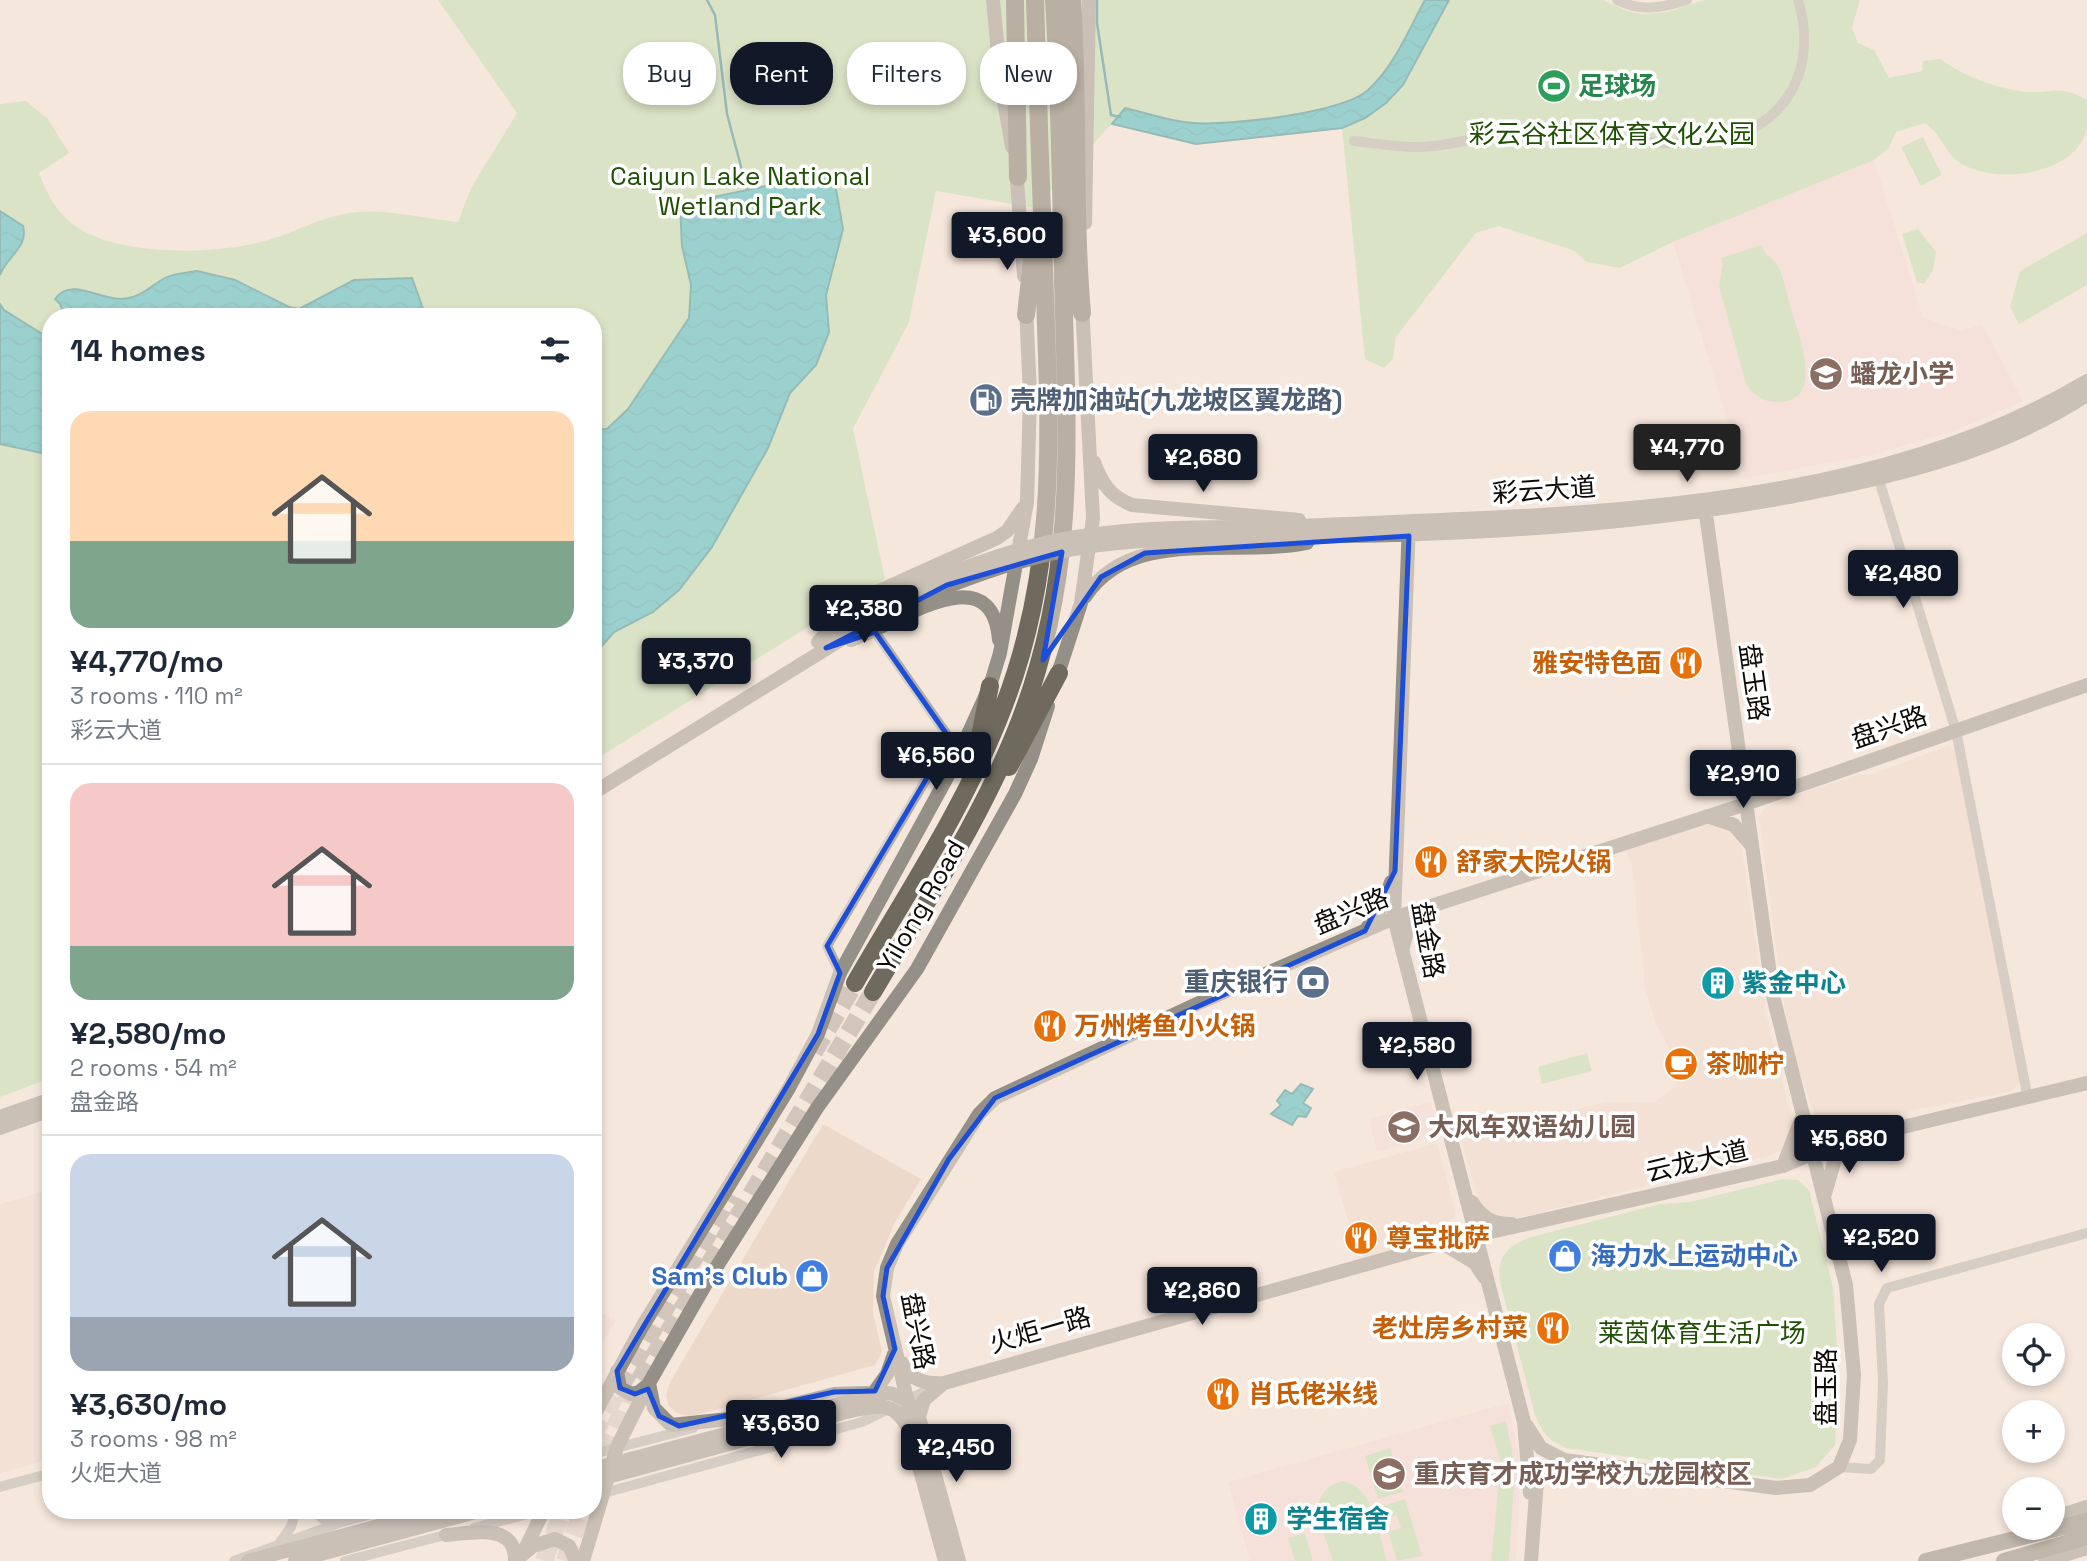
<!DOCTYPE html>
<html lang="en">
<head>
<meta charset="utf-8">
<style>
	:root { --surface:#fff; --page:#f6f6f7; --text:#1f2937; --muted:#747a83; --line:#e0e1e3; --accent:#111827 }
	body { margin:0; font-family:"Space Grotesk","Noto Sans SC",sans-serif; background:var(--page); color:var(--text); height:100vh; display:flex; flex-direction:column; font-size:26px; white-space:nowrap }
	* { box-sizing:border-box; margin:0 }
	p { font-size:23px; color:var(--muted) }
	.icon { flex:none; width:38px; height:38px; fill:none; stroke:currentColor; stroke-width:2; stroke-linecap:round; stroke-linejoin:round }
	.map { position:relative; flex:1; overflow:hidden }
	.drawer { position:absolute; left:42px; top:308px; width:560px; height:1211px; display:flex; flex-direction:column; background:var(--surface); border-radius:28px; box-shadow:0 4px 10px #0003 }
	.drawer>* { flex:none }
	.banner { position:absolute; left:623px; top:42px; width:665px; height:63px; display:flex; gap:14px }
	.buttons { position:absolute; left:2002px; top:1323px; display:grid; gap:14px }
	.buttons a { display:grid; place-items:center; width:63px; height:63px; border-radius:50%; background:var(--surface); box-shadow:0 4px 10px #0003; font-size:35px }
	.price { position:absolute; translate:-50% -60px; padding:0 16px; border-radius:7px; background:var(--accent); color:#fff; font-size:23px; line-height:46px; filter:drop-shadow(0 2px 4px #0008) }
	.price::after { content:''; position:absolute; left:50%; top:42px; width:21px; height:16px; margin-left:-10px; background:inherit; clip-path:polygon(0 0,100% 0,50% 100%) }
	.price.on { background:#222; color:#fff }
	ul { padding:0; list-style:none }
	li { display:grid; align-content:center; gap:14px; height:371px; padding:0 28px }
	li+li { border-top:2px solid var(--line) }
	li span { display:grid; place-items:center; height:217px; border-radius:21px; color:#555 }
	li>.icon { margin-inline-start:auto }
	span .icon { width:126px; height:126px; fill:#fffc; stroke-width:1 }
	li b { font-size:30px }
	h2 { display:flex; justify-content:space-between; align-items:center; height:84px; padding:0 28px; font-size:30px }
	.tag { padding:0 24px; border-radius:28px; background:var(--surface); box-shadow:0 4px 10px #0003; font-size:24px; line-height:63px }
	.tag.on { background:var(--accent); color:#fff }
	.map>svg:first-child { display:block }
</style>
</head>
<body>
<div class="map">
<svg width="2087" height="1561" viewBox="0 0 2087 1561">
	<defs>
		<pattern id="water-waves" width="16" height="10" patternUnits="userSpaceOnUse" patternTransform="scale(1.75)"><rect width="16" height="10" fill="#2cb7bf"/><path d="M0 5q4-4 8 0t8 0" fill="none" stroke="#269ca3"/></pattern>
	</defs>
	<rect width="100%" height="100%" fill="#f5e7dc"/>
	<path fill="#edd9c9" d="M1948 746 1955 750 2020 1081 2014 1090 1994 1095 1913 1110 1842 1130H1830L1817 1122 1794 1055 1782 994 1759 817 1765 808 1778 801 1859 774 1870 775Z
		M1710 824 1725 826 1736 834 1742 849 1767 1017 1792 1121 1791 1138 1782 1150 1768 1156 1509 1220 1494 1217 1480 1207 1461 1139 1605 1102H1655L1676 1086 1679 1067 1656 1024 1645 987 1632 867 1626 849Z
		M823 1124 921 1179 894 1224 874 1272 873 1312 882 1352 875 1365 700 1414 688 1416 677 1413 669 1406 666 1395 670 1382Z
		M1437 1143 1456 1214 1437 1236 1359 1258 1334 1172Z
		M42 1192 51 1223V1459L0 1473V1204Z
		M593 1309 616 1320 593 1360Z"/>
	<path fill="#f3d8d8" d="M1874 160 1923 318 1962 331 1982 324 2023 401 1956 430 1871 455 1745 478 1673 242Z
		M1431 1102 1439 1135 1377 1152 1369 1119Z
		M1508 1403 1521 1466 1516 1561H1250L1228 1482Z"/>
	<path fill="#bbdeae" d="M438 0H1425C1409 29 1394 67 1368 90 1343 113 1229 126 1193 123 1171 122 1147 114 1125 109L1035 208 936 191 909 322 853 429 885 579 593 761V317H51V1078L0 1097V104L26 101 48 119 69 153 39 173C46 192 57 213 74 225 117 257 212 254 261 242 295 233 323 215 358 212 387 209 428 219 458 222L471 188 517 113Z
		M1449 0H1603L1627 11 1643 14 1668 12 1704 0H1860L1852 28 1858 43 1874 50 1889 78 1922 71 1923 61 1940 59C1965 76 1989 86 2020 91 2051 96 2056 82 2087 100 2087 109 2087 119 2087 128 2078 176 1989 187 1956 160 1945 151 1941 135 1925 123L1896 132 1889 148 1874 160 1673 242 1620 268 1586 262 1575 251 1499 226 1476 233 1396 337 1393 359 1384 368 1365 359 1342 128C1404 101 1419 55 1449 0Z
		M1923 137 1942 175 1921 186 1901 147Z
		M1918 229 1936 252 1933 270 1924 284 1917 282 1902 234Z
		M2087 233V285L2019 324 2010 307 2020 271Z
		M1761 245C1765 256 1775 259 1780 270 1785 283 1788 299 1792 312 1799 336 1826 403 1777 402 1762 402 1755 395 1746 384L1719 286 1723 264 1721 258Z
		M1587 1053 1592 1071 1542 1084 1538 1067Z
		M1783 1179 1798 1180 1809 1190 1833 1287 1839 1376 1835 1445 1816 1467 1782 1479 1566 1448C1548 1440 1542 1433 1535 1415L1500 1282C1496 1257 1508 1245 1531 1237L1660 1204 1690 1202Z
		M1506 1421 1515 1467 1509 1561H1491L1501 1463 1490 1426Z
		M1390 1448 1403 1492 1378 1499 1365 1456Z
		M1343 1481C1375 1487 1378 1534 1387 1561H1333C1324 1531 1301 1493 1343 1481Z
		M1405 1499 1422 1556 1397 1561 1388 1532 1401 1528 1397 1515 1383 1519 1380 1507Z
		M1305 1533 1313 1561H1295L1288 1538Z"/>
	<path fill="url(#water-waves)" stroke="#238388" stroke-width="2" d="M1425 0H1449L1403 85 1386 103 1365 118 1342 128 1196 144 1112 124 1125 108C1147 113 1171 122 1193 123 1229 126 1343 113 1368 90 1394 67 1409 29 1425 0Z
		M833 172 843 229 826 295 829 332 816 365 790 393 768 448 712 547 679 590 653 612 614 632 593 656V429H607L628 409 689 318 691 285 682 246 680 204Z
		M0 211 23 226C29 247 6 257 0 275Z
		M197 271 235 280 289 307 299 309 354 280 412 278 426 317H65L60 304 55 299C71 277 98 299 121 299 141 298 149 287 165 278 174 273 186 273 197 271Z
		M0 304 4 310 44 335 51 334V455L0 444Z
		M1301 1084 1313 1089 1303 1103 1311 1108 1306 1117 1298 1116 1292 1125 1271 1114 1281 1105 1277 1101 1285 1090 1292 1094Z"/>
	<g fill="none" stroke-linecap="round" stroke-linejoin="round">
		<path stroke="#238388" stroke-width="2.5" d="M707 0 715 15 727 114 747 189
			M1097 0V23L1111 115 1120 117"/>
		<path stroke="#d2c6bc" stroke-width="18" stroke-dasharray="18 9" stroke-linecap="butt" d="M814 1052 855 983
			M593 1435 731 1194
			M593 1477 626 1402 873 992
			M544 1561 563 1510
			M565 1561 582 1510"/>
		<path stroke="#b0aea7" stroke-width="10" d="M1617 0C1641 12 1662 8 1687 0
			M1354 141C1380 144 1407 149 1433 146 1467 143 1499 130 1533 130 1615 131 1745 178 1793 88 1807 62 1807 28 1798 0
			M1879 480 1956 731 2028 1099
			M840 973 827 946 950 739 875 632
			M725 1420 834 1392 867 1391
			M593 1454 693 1428
			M1839 1467 1871 1469 1880 1460 1883 1382 1879 1304 1887 1288 2087 1233
			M0 1487 51 1473
			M593 1496 862 1422 932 1388
			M313 1510 323 1519 339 1523
			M474 1528 543 1510
			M279 1544 291 1527 296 1510
			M234 1561 339 1523 385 1510
			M345 1561 449 1534"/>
		<path stroke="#949087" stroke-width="14" d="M993 0 1001 84 1012 147
			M1016 167 1024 276
			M1085 223 1089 0
			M1094 462C1102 484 1110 496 1132 505L1299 520
			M1409 523 1394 918 1524 1422 1530 1493
			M1277 527C1541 514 1854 520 2087 381
			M1278 537C1449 536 1620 528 1789 497 1891 478 1998 453 2087 395
			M1085 597C1132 525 1235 558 1307 543
			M839 629 880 604
			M851 640C896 625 992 552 999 640
			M818 642 847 611 868 596 997 538 1007 531 1023 508
			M1056 680 1081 603 1093 518 1082 303
			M1740 758 1756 775 1792 786
			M593 793 884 613
			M1707 816 1734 825 1751 845
			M1365 931 1382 907 1391 882
			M1403 947 1408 928 1427 909
			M0 1117 51 1099
			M0 1128 51 1110
			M1783 1166 1803 1115
			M1824 1197 1840 1142
			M1472 1202C1482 1218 1492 1224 1512 1224
			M1442 1243 1475 1263 1484 1277
			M902 1363C912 1381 924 1384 944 1383
			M617 1371 620 1388 631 1394 639 1392 649 1384
			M649 1383 654 1408 671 1425 729 1419
			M875 1391 887 1374 894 1354
			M846 1402C877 1391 900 1384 919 1417L959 1561
			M850 1411C879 1406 892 1399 908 1428
			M593 1417 642 1327 789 1088 818 1034 840 973 955 763 990 686 1000 653 1027 502 1030 395 1026 307
			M919 1417 924 1400 944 1383 1442 1243 1783 1166 1840 1142 2087 1083
			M1527 1426 1541 1448 1564 1460
			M2053 1518 2087 1507
			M446 1535C471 1533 516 1522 515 1561
			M523 1553 544 1510
			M522 1555 533 1546 555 1539 569 1546 576 1561
			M248 1561 438 1510
			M295 1561 483 1510
			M583 1561 617 1447 649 1383 707 1282 817 1108 917 969 1015 794 1031 759 1048 706
			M945 1561 909 1430 907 1399 883 1296 887 1268 897 1244 979 1114 995 1098 1201 1002 1394 918 1746 804 2087 685
			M1531 1561 1537 1481 1546 1468 1564 1460 1776 1488 1810 1485 1839 1467 1850 1440 1854 1375 1846 1285 1773 996 1704 500
			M2045 1561 2087 1548"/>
		<path stroke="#807c70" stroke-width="16" d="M1926 1561 2087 1521
			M2004 1561 2087 1537"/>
		<path stroke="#6f6a5d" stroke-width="18" d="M1015 0 1018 177
			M1072 0C1079 104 1073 209 1082 313
			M1026 315 1033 252
			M977 751 990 686
			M1009 767 1059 673
			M855 983C907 893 966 805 1003 708 1057 570 1050 441 1045 296 1041 197 1038 99 1035 0
			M873 992C926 902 984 815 1021 718 1078 569 1067 435 1063 280 1061 187 1060 93 1054 0"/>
		<path stroke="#949087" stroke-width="14" d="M880 604C943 575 1007 548 1076 537 1142 526 1210 527 1277 527
			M884 613C959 580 1036 550 1118 543 1171 537 1225 538 1278 537
			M593 1469 846 1402
			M593 1481 850 1411"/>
	</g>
	<path d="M0 0H2087V1561H0ZM1409 536 1395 871 1365 931 995 1098 949 1159 887 1268 883 1296 895 1349 875 1391 834 1392 679 1426 659 1416 648 1389 635 1394 620 1388 617 1371 818 1034 840 973 827 946 950 739 875 632 826 648 947 585 1062 552 1043 660 1101 577 1145 553Z" fill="#f5e7dc" fill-opacity=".55" fill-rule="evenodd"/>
	<path fill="none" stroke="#1d4ed8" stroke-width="5" stroke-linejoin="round" d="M1409 536 1395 871 1365 931 995 1098 949 1159 887 1268 883 1296 895 1349 875 1391 834 1392 679 1426 659 1416 648 1389 635 1394 620 1388 617 1371 818 1034 840 973 827 946 950 739 875 632 826 648 947 585 1062 552 1043 660 1101 577 1145 553Z"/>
	<defs>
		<g id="stadium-disc" transform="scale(1.75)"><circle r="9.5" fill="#2e9e5b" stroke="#fff"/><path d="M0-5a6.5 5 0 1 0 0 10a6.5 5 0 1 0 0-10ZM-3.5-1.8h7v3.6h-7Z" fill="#fff"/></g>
		<g id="school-disc" transform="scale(1.75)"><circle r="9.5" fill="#8d6e63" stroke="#fff"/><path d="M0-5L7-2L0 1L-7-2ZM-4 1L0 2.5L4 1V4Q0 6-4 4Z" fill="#fff"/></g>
		<g id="fuel-disc" transform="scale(1.75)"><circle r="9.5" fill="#5c6f8a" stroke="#fff"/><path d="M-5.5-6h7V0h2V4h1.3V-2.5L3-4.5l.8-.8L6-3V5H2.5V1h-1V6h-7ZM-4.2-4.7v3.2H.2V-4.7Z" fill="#fff"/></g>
		<g id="restaurant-disc" transform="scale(1.75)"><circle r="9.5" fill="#e8710a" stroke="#fff"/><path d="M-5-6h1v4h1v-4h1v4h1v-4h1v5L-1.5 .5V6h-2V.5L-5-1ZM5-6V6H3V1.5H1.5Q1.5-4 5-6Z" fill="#fff"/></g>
		<g id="bank-disc" transform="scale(1.75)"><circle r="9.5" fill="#5c6f8a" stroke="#fff"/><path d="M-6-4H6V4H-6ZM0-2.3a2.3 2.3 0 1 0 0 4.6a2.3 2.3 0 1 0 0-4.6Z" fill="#fff"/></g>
		<g id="building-disc" transform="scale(1.75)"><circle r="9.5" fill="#0f9aa8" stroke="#fff"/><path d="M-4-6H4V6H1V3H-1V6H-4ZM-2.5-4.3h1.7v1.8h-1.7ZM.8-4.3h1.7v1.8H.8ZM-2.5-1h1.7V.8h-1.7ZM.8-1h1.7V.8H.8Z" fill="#fff"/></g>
		<g id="cafe-disc" transform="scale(1.75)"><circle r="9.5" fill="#e8710a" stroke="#fff"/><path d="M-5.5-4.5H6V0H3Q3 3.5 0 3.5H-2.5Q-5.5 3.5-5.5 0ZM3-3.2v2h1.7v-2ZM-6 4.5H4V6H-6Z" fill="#fff"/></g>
		<g id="shop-disc" transform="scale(1.75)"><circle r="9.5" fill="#3f7fe0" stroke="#fff"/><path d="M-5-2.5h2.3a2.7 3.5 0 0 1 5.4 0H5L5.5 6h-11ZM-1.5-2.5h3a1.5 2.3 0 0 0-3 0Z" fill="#fff"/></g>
	</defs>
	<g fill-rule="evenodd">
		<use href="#stadium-disc" x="1554" y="86"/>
		<use href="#school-disc" x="1826" y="374"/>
		<use href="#fuel-disc" x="986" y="400"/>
		<use href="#restaurant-disc" x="1686" y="663"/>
		<use href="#restaurant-disc" x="1431" y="862"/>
		<use href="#bank-disc" x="1313" y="982"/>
		<use href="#building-disc" x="1718" y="983"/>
		<use href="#restaurant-disc" x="1050" y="1026"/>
		<use href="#cafe-disc" x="1681" y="1064"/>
		<use href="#school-disc" x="1404" y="1127"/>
		<use href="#restaurant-disc" x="1361" y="1238"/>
		<use href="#shop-disc" x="1565" y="1256"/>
		<use href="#shop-disc" x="812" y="1276"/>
		<use href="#restaurant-disc" x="1553" y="1328"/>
		<use href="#restaurant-disc" x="1223" y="1394"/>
		<use href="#school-disc" x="1389" y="1474"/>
		<use href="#building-disc" x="1261" y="1519"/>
	</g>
	<g text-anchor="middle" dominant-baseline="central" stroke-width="7" stroke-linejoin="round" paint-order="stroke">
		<g font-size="26" font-weight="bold" fill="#27864d" stroke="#fff" text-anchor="start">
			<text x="1578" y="86">足球场</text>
		</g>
		<g font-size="26" fill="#205004" stroke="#fff">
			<text x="1612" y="134">彩云谷社区体育文化公园</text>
			<text x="740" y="176">Caiyun Lake National<tspan x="740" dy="30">Wetland Park</tspan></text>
			<text x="1702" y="1333">莱茵体育生活广场</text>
		</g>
		<g font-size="26" font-weight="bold" fill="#785e54" stroke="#fff" text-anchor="start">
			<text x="1850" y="374">蟠龙小学</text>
			<text x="1428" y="1127">大风车双语幼儿园</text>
			<text x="1414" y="1474">重庆育才成功学校九龙园校区</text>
		</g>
		<g font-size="26" font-weight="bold" fill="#4e5e75" stroke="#fff" text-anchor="start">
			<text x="1010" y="400">壳牌加油站(九龙坡区翼龙路)</text>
			<text x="1288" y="982" text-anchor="end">重庆银行</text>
		</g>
		<g font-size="26" fill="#0f0a07" stroke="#fff">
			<text transform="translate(1544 490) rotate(-4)">彩云大道</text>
			<text transform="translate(1754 682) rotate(82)">盘玉路</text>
			<text transform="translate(1889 727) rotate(-19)">盘兴路</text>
			<text transform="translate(921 906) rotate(-60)">Yilong Road</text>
			<text transform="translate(1351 911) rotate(-23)">盘兴路</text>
			<text transform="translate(1428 940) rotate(80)">盘金路</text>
			<text transform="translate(1697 1161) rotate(-13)">云龙大道</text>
			<text transform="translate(1040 1330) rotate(-16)">火炬一路</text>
			<text transform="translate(918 1331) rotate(79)">盘兴路</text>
			<text transform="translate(1826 1387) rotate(-90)">盘玉路</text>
		</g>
		<g font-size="26" font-weight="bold" fill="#c56008" stroke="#fff" text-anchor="start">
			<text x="1662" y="663" text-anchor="end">雅安特色面</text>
			<text x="1456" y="862">舒家大院火锅</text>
			<text x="1074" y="1026">万州烤鱼小火锅</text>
			<text x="1706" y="1064">茶咖柠</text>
			<text x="1386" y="1238">尊宝批萨</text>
			<text x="1528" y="1328" text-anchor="end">老灶房乡村菜</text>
			<text x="1248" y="1394">肖氏佬米线</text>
		</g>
		<g font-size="26" font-weight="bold" fill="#0d838f" stroke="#fff" text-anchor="start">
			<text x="1742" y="983">紫金中心</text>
			<text x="1286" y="1519">学生宿舍</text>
		</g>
		<g font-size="26" font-weight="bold" fill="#366cbe" stroke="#fff" text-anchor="start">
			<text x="1590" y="1256">海力水上运动中心</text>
			<text x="788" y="1276" text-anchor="end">Sam's Club</text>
		</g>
	</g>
</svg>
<div class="buttons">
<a><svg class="icon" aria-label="locate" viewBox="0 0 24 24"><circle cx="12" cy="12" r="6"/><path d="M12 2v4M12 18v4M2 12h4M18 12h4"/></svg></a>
<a>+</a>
<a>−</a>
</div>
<b class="price" style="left:1007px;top:272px">¥3,600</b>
<b class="price on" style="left:1687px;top:484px">¥4,770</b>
<b class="price" style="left:1203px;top:494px">¥2,680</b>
<b class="price" style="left:1903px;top:610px">¥2,480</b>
<b class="price" style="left:864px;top:645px">¥2,380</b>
<b class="price" style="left:696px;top:698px">¥3,370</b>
<b class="price" style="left:936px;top:792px">¥6,560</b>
<b class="price" style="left:1743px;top:810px">¥2,910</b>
<b class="price" style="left:1417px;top:1082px">¥2,580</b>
<b class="price" style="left:1849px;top:1175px">¥5,680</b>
<b class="price" style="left:1881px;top:1274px">¥2,520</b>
<b class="price" style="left:1202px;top:1327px">¥2,860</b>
<b class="price" style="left:781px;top:1460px">¥3,630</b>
<b class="price" style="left:956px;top:1484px">¥2,450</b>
<div class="banner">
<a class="tag">Buy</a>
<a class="tag on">Rent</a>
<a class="tag">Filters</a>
<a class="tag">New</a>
</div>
<section class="drawer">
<h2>14 homes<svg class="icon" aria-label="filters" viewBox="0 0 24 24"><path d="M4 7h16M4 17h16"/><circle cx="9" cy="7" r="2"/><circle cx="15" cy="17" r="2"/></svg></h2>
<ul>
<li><span style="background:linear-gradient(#ffd9b3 60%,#7fa58c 0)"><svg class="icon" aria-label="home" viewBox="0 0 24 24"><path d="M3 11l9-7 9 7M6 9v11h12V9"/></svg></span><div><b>¥4,770/mo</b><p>3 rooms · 110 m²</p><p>彩云大道</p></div></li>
<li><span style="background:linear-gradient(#f6c9c9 75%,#7fa58c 0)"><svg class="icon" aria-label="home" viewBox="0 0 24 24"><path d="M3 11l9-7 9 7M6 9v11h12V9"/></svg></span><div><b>¥2,580/mo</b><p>2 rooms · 54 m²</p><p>盘金路</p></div></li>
<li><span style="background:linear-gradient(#c9d6e8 75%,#9aa5b1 0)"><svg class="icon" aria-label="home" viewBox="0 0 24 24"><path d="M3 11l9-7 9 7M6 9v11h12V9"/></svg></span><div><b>¥3,630/mo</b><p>3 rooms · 98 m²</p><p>火炬大道</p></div></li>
</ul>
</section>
</div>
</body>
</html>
